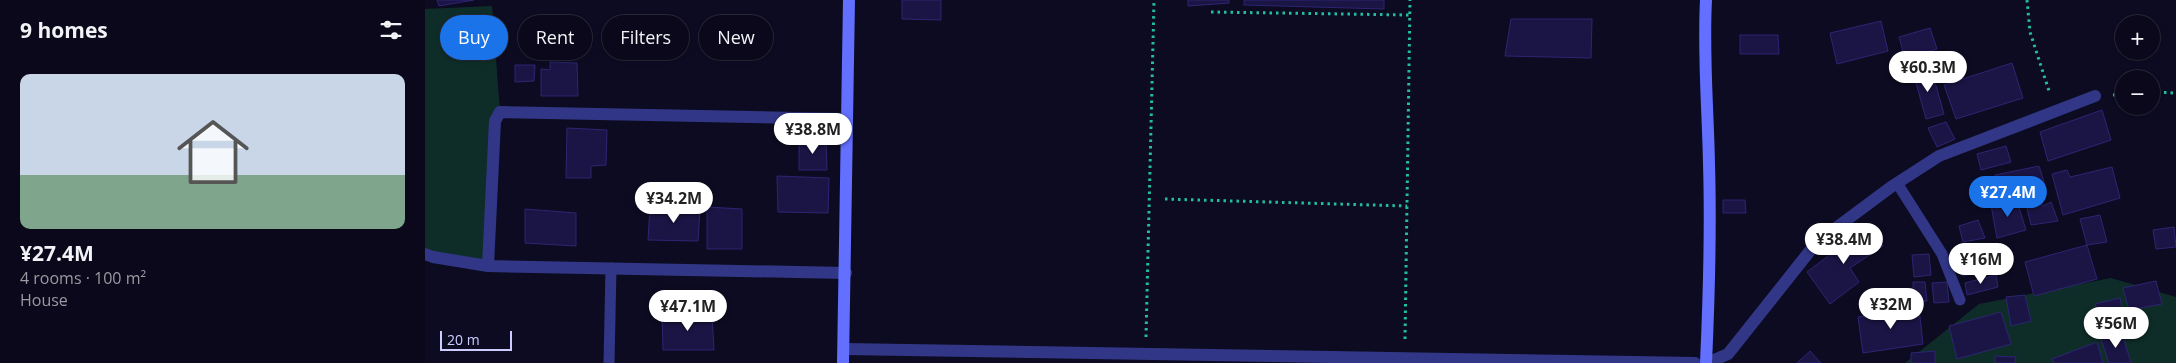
<!DOCTYPE html>
<html lang="en">
<head>
<meta charset="utf-8">
<style>
	:root { --surface:#0a081a; --page:#131123; --text:#f1f3f6; --muted:#999aa2; --line:#2a2939; --accent:#1a73e8 }
	body { margin:0; font-family:"Open Sans",sans-serif; background:var(--page); color:var(--text); height:100vh; display:flex; flex-direction:column; font-size:19px; white-space:nowrap }
	* { box-sizing:border-box; margin:0 }
	p { font-size:16px; color:var(--muted) }
	.icon { flex:none; width:28px; height:28px; fill:none; stroke:currentColor; stroke-width:2; stroke-linecap:round; stroke-linejoin:round }
	.map { position:relative; flex:1; overflow:hidden }
	.sheet { display:flex; flex-direction:column; background:var(--surface); width:425px }
	.sheet>* { flex:none }
	.guide { position:absolute; left:15px; top:15px; width:475px; height:45px; display:flex; gap:10px }
	.tools { position:absolute; left:1690px; top:15px; display:grid; gap:10px }
	.tools a { display:grid; place-items:center; width:45px; height:45px; border-radius:50%; background:var(--surface); box-shadow:0 1px 4px #0004,0 0 0 1px var(--line); font-size:25px }
	.scale { position:absolute; left:15px; bottom:12px; width:72px; box-sizing:border-box; padding-left:5px; border:2px solid #cdccff; border-top:0; font-size:14px; line-height:18px; white-space:nowrap; color:#cdccff; -webkit-text-stroke:4px #0d0b22; paint-order:stroke }
	.price { position:absolute; translate:-50% -42px; padding:0 11px; border-radius:18px; background:#fff; color:#222; font-size:16px; line-height:32px; filter:drop-shadow(0 1px 2px #0008) }
	.price::after { content:''; position:absolute; left:50%; top:30px; width:15px; height:11px; margin-left:-8px; background:inherit; clip-path:polygon(0 0,100% 0,50% 100%) }
	.price.on { background:var(--accent); color:#fff }
	ul { padding:0; list-style:none }
	li { display:grid; align-content:center; gap:10px; height:265px; padding:0 20px }
	li span { display:grid; place-items:center; height:155px; border-radius:10px; color:#555 }
	li>.icon { margin-inline-start:auto }
	span .icon { width:90px; height:90px; fill:#fffc; stroke-width:1 }
	li b { font-size:21px }
	h2 { display:flex; justify-content:space-between; align-items:center; height:60px; padding:0 20px; font-size:21px }
	.tag { padding:0 18px; border-radius:22px; background:var(--surface); box-shadow:0 1px 4px #0004,0 0 0 1px var(--line); font-size:18px; line-height:45px }
	.tag.on { background:var(--accent); color:#fff }
	main { display:flex; flex:1; min-height:0 }
	.map>svg:first-child { display:block }
</style>
</head>
<body>
<main>
<section class="sheet">
<h2>9 homes<svg class="icon" aria-label="filters" viewBox="0 0 24 24"><path d="M4 7h16M4 17h16"/><circle cx="9" cy="7" r="2"/><circle cx="15" cy="17" r="2"/></svg></h2>
<ul>
<li><span style="background:linear-gradient(#c9d6e8 65%,#7fa58c 0)"><svg class="icon" aria-label="home" viewBox="0 0 24 24"><path d="M3 11l9-7 9 7M6 9v11h12V9"/></svg></span><div><b>¥27.4M</b><p>4 rooms · 100 m²</p><p>House</p></div></li>
</ul>
</section>
<div class="map">
<svg width="1751" height="363" viewBox="0 0 1751 363">
	<rect width="100%" height="100%" fill="#0d0b22"/>
	<path fill="#0e2d28" d="M67 6 75 112 63 266 0 254V9Z
		M1686 278 1751 297V363H1480L1554 304Z"/>
	<path fill="#1a1545" stroke="#2d2573" d="M12 0H49L14 6Z
		M477 0H516V20L477 19Z
		M763 0H804V3L763 6Z
		M819 0H959V9L819 5Z
		M1086 19H1167L1166 58 1080 56Z
		M1456 21 1463 51 1412 64 1405 33Z
		M1505 28 1512 49 1480 58 1474 37Z
		M1315 35H1353L1354 54H1315Z
		M125 62 152 63 153 96H116V69L125 70Z
		M1587 63 1598 98 1531 119 1519 85Z
		M90 65H110L109 81 90 82Z
		M1506 68 1519 114 1501 119 1488 72Z
		M1677 110 1686 140 1623 161 1615 132Z
		M1521 122 1530 139 1512 147 1503 128Z
		M142 128 182 130 181 165 166 166V178H141Z
		M374 140H401L402 170H374Z
		M1581 146 1586 162 1556 170 1552 154Z
		M1614 166 1620 185 1572 194 1570 175Z
		M1687 167 1695 198 1638 215 1627 174 1642 170 1645 177Z
		M352 176 404 178 403 213 353 212Z
		M1613 193 1618 206 1626 202 1633 221 1606 225 1599 196Z
		M1591 198 1601 230 1572 238 1566 205Z
		M1298 200H1320L1321 213H1298Z
		M225 207 275 208 273 241 223 240Z
		M282 207 317 209V249H282Z
		M100 209 151 213V246L100 243Z
		M1675 215 1682 242 1662 245 1655 219Z
		M1553 220 1560 238 1538 242 1534 226Z
		M1444 225 1458 246 1425 268 1434 282 1405 304 1382 272Z
		M1749 227 1751 247 1731 249 1728 230Z
		M1566 245 1572 268 1538 276 1531 250Z
		M1662 245 1672 279 1609 296 1600 262Z
		M1504 254 1506 275 1489 277 1487 255Z
		M1571 275 1573 287 1542 295 1540 283Z
		M1731 281 1737 304 1704 310 1698 288Z
		M1488 282H1500L1502 301 1488 302Z
		M1522 282 1524 302 1509 303 1507 283Z
		M1600 295 1606 321 1586 326 1581 297Z
		M1695 298 1700 327 1677 330 1670 304Z
		M1494 308 1498 344 1438 353 1433 317Z
		M1576 312 1586 344 1532 359 1524 326Z
		M237 313 287 314 289 350H238Z
		M1697 333 1706 363H1684L1675 336Z
		M1672 342 1678 363H1629L1627 359Z
		M1385 351 1396 363H1372Z
		M1510 351V363H1486V353Z
		M1570 356 1591 357 1590 363H1570Z"/>
	<g fill="none" stroke-linecap="round" stroke-linejoin="round">
		<path stroke="#22bda4" stroke-width="3" stroke-dasharray="2.5 4" stroke-linecap="butt" d="M1602 0 1605 32 1625 94
			M786 12 985 15
			M1726 92 1751 93
			M1688 95 1699 94
			M740 199 982 206
			M721 337 729 0
			M980 339 985 0"/>
		<path stroke="#313786" stroke-width="11" d="M1472 183 1517 254 1535 300
			M184 363 186 268"/>
		<path stroke="#313786" stroke-width="12" d="M0 254 8 257 63 266 421 273
			M63 266 70 121 75 112 422 119
			M419 349 1270 363
			M1282 363 1303 354 1392 242 1466 187 1514 156 1670 96"/>
		<path stroke="#636fff" stroke-width="12" d="M1281 0C1278 55 1283 110 1284 164 1286 231 1284 297 1281 363
			M418 363 424 0"/>
	</g>
</svg>
<div class="tools">
<a>+</a>
<a>−</a>
</div>
<div class="scale">20 m</div>
<b class="price" style="left:1503px;top:93px">¥60.3M</b>
<b class="price" style="left:388px;top:155px">¥38.8M</b>
<b class="price on" style="left:1583px;top:218px">¥27.4M</b>
<b class="price" style="left:249px;top:224px">¥34.2M</b>
<b class="price" style="left:1419px;top:265px">¥38.4M</b>
<b class="price" style="left:1556px;top:285px">¥16M</b>
<b class="price" style="left:1466px;top:330px">¥32M</b>
<b class="price" style="left:263px;top:332px">¥47.1M</b>
<b class="price" style="left:1691px;top:349px">¥56M</b>
<div class="guide">
<a class="tag on">Buy</a>
<a class="tag">Rent</a>
<a class="tag">Filters</a>
<a class="tag">New</a>
</div>
</div>
</main>
</body>
</html>
